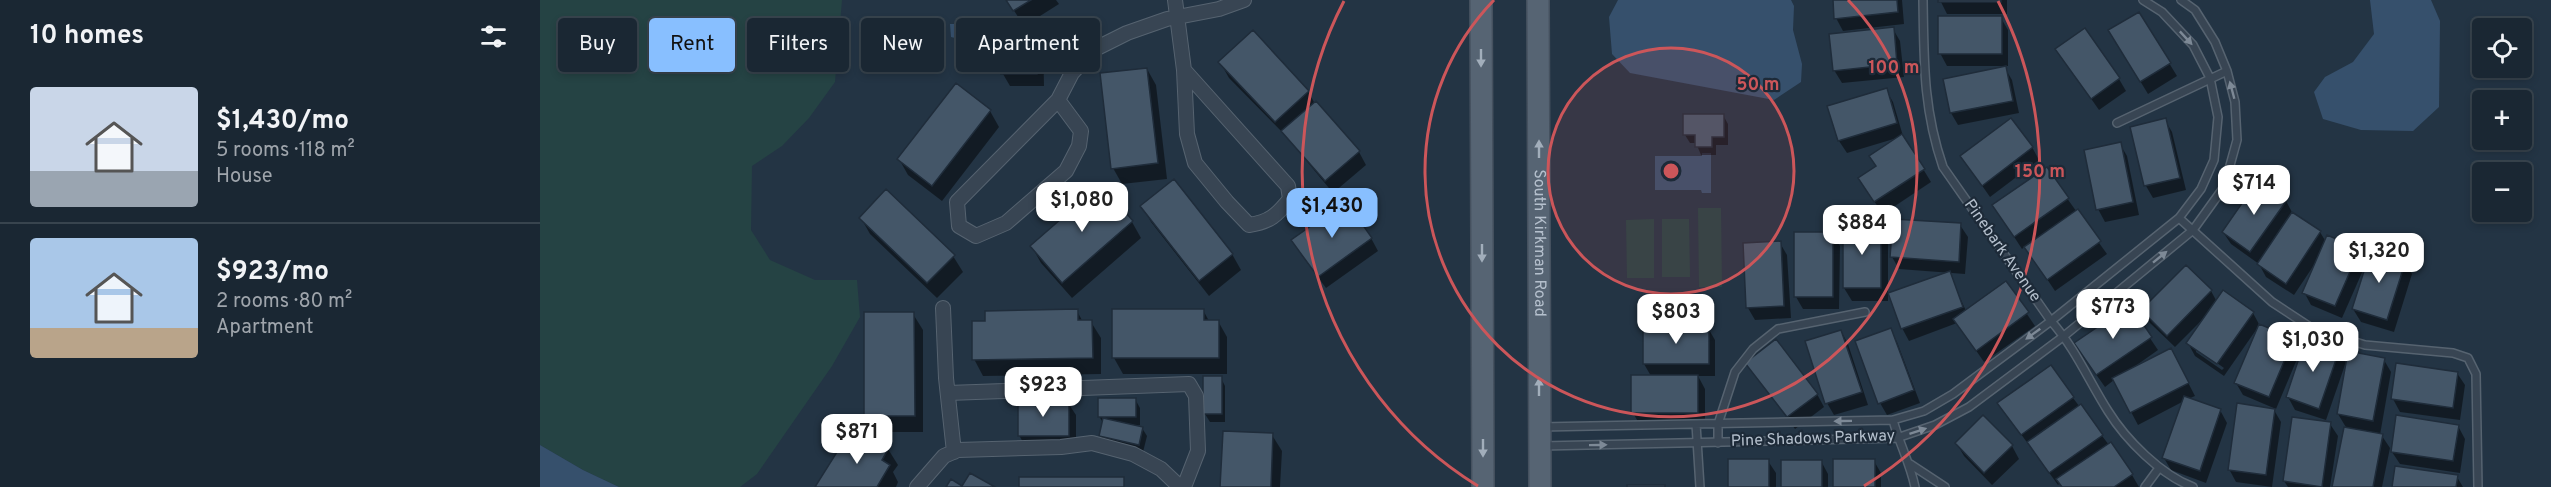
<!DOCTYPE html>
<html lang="en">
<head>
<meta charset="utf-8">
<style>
	:root { --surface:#1a2733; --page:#232f3b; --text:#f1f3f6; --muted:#9fa5ac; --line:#38444e; --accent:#88bfff }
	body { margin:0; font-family:Overpass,sans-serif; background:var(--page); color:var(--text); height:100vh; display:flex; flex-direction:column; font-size:22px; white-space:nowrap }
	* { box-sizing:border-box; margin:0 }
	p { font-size:20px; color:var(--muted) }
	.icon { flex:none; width:33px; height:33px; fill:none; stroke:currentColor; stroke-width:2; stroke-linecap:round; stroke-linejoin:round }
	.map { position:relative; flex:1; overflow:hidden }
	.drawer { display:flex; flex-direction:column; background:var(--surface); width:540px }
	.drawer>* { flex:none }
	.guide { position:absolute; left:18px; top:18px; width:570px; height:54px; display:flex; gap:12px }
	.controls { position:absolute; left:1932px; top:18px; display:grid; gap:12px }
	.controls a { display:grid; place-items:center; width:60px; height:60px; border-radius:6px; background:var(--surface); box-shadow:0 3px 9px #0003,0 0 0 2px var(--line); font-size:30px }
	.price { position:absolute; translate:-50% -51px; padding:0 14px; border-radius:12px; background:#fff; color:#222; font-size:20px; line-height:39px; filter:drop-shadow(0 2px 3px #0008) }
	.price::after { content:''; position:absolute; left:50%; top:36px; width:18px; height:14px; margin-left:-9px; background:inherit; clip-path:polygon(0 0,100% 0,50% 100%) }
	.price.current { background:var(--accent); color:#111 }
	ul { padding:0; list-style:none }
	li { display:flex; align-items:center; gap:18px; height:150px; padding:0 30px }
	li+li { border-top:2px solid var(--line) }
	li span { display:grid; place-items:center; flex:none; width:168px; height:120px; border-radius:6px; color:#555 }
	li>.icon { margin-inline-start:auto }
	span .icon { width:72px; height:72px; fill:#fffc; stroke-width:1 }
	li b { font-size:26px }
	h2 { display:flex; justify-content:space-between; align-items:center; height:72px; padding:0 30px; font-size:26px }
	.tag { padding:0 21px; border-radius:6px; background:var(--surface); box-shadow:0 3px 9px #0003,0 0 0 2px var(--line); font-size:21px; line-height:54px }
	.tag.current { background:var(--accent); color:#111 }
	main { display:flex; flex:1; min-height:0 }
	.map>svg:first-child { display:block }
</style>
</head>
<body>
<main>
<section class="drawer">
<h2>10 homes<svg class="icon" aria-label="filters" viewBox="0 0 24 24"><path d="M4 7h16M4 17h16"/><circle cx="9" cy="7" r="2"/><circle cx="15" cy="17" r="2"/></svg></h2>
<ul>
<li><span style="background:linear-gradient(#c9d6e8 70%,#9aa5b1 0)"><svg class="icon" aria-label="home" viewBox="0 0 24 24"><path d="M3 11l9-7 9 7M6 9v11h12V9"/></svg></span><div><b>$1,430/mo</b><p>5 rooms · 118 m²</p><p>House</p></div></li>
<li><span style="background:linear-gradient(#a9c7e8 75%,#b9a48a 0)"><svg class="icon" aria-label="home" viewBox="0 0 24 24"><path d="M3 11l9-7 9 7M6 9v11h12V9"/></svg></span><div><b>$923/mo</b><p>2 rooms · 80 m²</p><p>Apartment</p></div></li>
</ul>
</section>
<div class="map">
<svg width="2011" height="487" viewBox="0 0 2011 487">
	<rect width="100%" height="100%" fill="#233444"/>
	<path fill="#254344" d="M0 0H302L295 82 269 118 242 146 212 166 211 230 230 260 275 280H317L320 317 292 366 217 474 200 487H79L43 470 0 445Z
		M1158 208H1181L1182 287H1159Z
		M1114 219V278H1087L1086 220Z
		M1122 219H1149L1150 277H1122Z"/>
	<path fill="#36506c" d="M1078 0H1251L1254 6 1253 30 1262 64 1261 82 1234 100 1090 73 1072 54 1069 17Z
		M1830 0H1891L1900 21 1899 107 1873 131 1821 130 1783 119 1774 92 1785 77 1813 62 1834 34Z
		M422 16H437L438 33H431V41L434 42V51H439V63H422L418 44 415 43V38L411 37 410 24H422Z
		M1162 153H1171V193H1162L1161 190H1115V156H1162Z
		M0 445 43 470 79 487H0Z"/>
	<path fill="#0007" fill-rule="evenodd" d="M467 0H516L519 4 489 23H496L503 35 504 86H470L463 74 482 23Z
		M1294 0H1362L1364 24 1303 31 1296 18Z
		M1400 0H1467V14H1407Z
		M1599 14 1637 76 1608 94 1577 43Z
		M1461 18 1468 30V66H1407L1400 53Z
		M1353 29 1360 41 1364 77 1302 83 1294 70Z
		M1517 50 1579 79 1586 91 1559 110Z
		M680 62 768 91 775 104 819 152 826 165 793 193 746 136 689 78Z
		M1465 68 1472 80 1479 113 1418 125 1411 113 1404 80Z
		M607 69 616 85 627 179 582 184 573 168Z
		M1346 90 1353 102 1363 136 1391 182 1343 214 1327 191 1337 167 1357 138 1307 153 1299 141 1289 107Z
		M450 111 459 127 402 201 368 175 359 159Z
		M1183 115 1188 124V145H1176V155H1161L1156 143H1150L1145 135Z
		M1625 120 1632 132 1646 190 1613 198 1606 186 1592 128Z
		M1580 144 1587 156 1599 215 1565 222 1558 209Z
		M1492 147 1499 160 1450 197 1422 157Z
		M1506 169 1567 254 1515 291 1485 246 1482 249 1454 206Z
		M561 186 592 222 601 238 532 298 501 263 492 247Z
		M1746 201 1753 214 1780 232 1786 242 1819 250 1828 265 1865 262 1872 274 1854 332 1821 322 1813 309 1826 269 1824 268 1802 318 1771 305 1764 292 1774 265 1754 295 1726 277 1719 264 1691 244 1683 232Z
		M602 206 692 254 701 270 669 296 611 222Z
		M321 218 413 256 423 272 397 298 330 234Z
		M1304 224H1340L1348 237V301H1312L1304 288Z
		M1420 225 1428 237 1425 274 1359 269 1352 257Z
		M1292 234 1300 246 1299 309H1263L1256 297Z
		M831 238 838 251 786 288 760 253Z
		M1240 243 1247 255 1251 318 1215 320 1208 308Z
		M1409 273 1426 311 1466 283 1495 326 1444 362 1417 323 1369 341 1362 328Z
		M1671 291 1677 302 1713 313 1720 326 1753 339 1760 352 1736 409 1703 395 1696 383 1716 330 1684 376 1655 356 1648 343 1664 318 1635 347 1610 323 1603 311ZM1656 348 1684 368 1682 370 1656 352Z
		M1589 307 1618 350 1594 367 1595 369 1638 363 1655 396 1648 399 1680 410 1687 423 1666 483 1631 470 1624 458 1644 401 1598 425 1574 380 1565 387 1543 356Z
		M574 310H663L669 321H678L687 337V374H583L574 358Z
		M537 311 543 322H551L561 338V374L443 376 434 359 447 322Z
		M373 314 383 330V432H335L325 416Z
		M1168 328 1175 340V376H1158L1165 389V425H1100L1093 413 1111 376 1104 364Z
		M1350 330 1357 342 1380 403 1347 415 1340 403Z
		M1301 331 1308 344 1328 405 1294 415 1287 403Z
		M1799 350 1806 362 1786 420 1755 410 1748 397Z
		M1844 360 1851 372 1840 435 1842 436 1850 448 1842 487H1794L1807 429 1798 414Z
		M1207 363 1277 394 1284 407 1255 429Z
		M1917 373 1925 385 1920 420 1860 412 1853 399Z
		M681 378 685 386V422H670L665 414Z
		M1533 398 1592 475 1599 487H1523L1520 483 1518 485 1459 404Z
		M595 399 600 408V425L594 426 602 428 607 436 603 452 565 444 560 436 563 423 559 416Z
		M528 403 536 415V448H486L479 435Z
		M1734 410 1741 422 1732 487 1696 482 1689 469Z
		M1790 424 1798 436 1790 487H1748L1744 481Z
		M1918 426 1925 439 1920 473 1860 464 1852 452Z
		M732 435 742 451 740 487H682Z
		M1417 444 1472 446 1479 459 1452 485 1424 456Z
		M348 449 358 465 353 472 358 482 356 487H277Z
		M1228 461 1236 473V487H1189Z
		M1281 461 1288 474V487H1242Z
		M1334 461 1341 473V487H1294Z
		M1917 477 1923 487H1853Z"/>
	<path fill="#445668" stroke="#1f2c3a" stroke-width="1.5" d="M466 0H491L473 11Z
		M1293 0H1357L1358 12 1294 19Z
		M1398 0H1461V2H1398Z
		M1599 12 1631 63 1600 82 1568 30Z
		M1398 16H1462V54H1398Z
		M497 21V74H461V22Z
		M1354 27 1357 64 1293 71 1289 34Z
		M1545 28 1580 78 1551 99 1515 49Z
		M713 30 769 91 735 122 678 62Z
		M1466 66 1473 101 1410 113 1403 79Z
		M607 68 618 163 571 169 560 73Z
		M416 83 451 110 392 186 357 159Z
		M1347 88 1357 123 1298 141 1287 106Z
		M776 101 820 151 785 181 741 131Z
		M1143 114H1184V137H1172V147H1155V135H1143Z
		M1471 118 1493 147 1442 186 1420 156Z
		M1626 118 1640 178 1604 186 1590 127Z
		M1362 134 1385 169 1334 202 1318 178 1336 166 1329 156Z
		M1581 142 1593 202 1556 210 1544 150Z
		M1507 167 1529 198 1474 237 1452 205Z
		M634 179 693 254 659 281 600 206Z
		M1718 180 1747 200 1710 252 1682 232Z
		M561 184 593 221 522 283 490 246Z
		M346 189 415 255 387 283 319 218Z
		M806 201 832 238 778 277 751 240Z
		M1538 209 1561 241 1507 280 1484 247Z
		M1752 212 1781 231 1746 284 1717 264Z
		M1353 219 1421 223 1419 262 1350 257Z
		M1303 223H1341V288H1303Z
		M1254 232H1293V297H1254Z
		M1787 235 1820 249 1795 306 1762 293Z
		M1241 241 1244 306 1206 308 1203 243Z
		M1831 249 1866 260 1847 320 1812 309Z
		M1646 265 1672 290 1627 336 1601 310Z
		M1410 271 1423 307 1361 329 1348 293Z
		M1466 281 1489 312 1436 351 1413 319Z
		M1683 290 1714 312 1677 364 1646 343Z
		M1590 305 1612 337 1556 375 1534 343Z
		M538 309V320H552L553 358 432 360V321H445V311Z
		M572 309H664V320H679V358H572Z
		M324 312H374L375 416H324Z
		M1719 324 1754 338 1729 397 1694 383Z
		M1103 326H1169V364H1103Z
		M1351 328 1374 390 1338 404 1315 341Z
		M1301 330 1322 392 1285 404 1265 341Z
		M1766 337 1800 348 1779 409 1746 397Z
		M1236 339 1278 394 1247 417 1205 363Z
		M1631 348 1649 383 1590 413 1572 378Z
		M1808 351 1845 358 1833 421 1797 414Z
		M1856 363 1918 372 1913 408 1851 399Z
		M1511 365 1534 397 1481 435 1457 403Z
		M1091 375H1158V413H1091Z
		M663 376H682V414H663Z
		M1644 396 1681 409 1660 471 1622 458Z
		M558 398H596V417H558Z
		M478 401H529V436H478Z
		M1697 403 1735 409 1726 475 1688 470Z
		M1541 404 1563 435 1509 473 1487 442Z
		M1443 415 1473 445 1444 473 1415 443Z
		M1856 415 1919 425 1913 461 1851 452Z
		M1752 417 1791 422 1782 487 1743 481Z
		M563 418 603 427 599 445 559 436Z
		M1804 427 1843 434 1833 487H1792Z
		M683 431 733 433 731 487H680Z
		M325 433 349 448 342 460 350 465 337 487H275L307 436 319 443Z
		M1571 442 1593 474 1574 487H1522L1516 479Z
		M1188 459H1229V487H1188Z
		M1293 459H1335V487H1293Z
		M1241 460H1282V487H1241Z
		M1855 466 1918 475 1916 487H1852Z
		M430 473 455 487H406L411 479 422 486Z
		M479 477H584V487H479Z
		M1087 485H1125V487H1087Z"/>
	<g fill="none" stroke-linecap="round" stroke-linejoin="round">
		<g stroke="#566370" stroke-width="10">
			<path id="lane" d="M1383 0C1384 60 1383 109 1403 167L1511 321C1535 348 1549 381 1568 411 1586 440 1621 475 1653 487
				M1577 123 1687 71
				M1639 218 1732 302 1773 329 1825 345 1913 353 1928 358 1936 374 1938 487
				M1353 420C1359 443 1370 463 1375 487
				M1156 424 1160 487
				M1001 427 1353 420 1384 411 1413 394 1511 321 1639 218 1661 189 1674 160 1678 117 1670 78 1653 45 1622 12 1603 0
				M1178 443V424L1195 372 1213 349 1238 329 1325 312
				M1002 446 1357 438 1395 425 1429 407 1524 336 1653 230 1684 187 1697 140 1695 102 1687 71 1675 42 1655 10 1641 0
				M1370 464 1405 487
				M1605 487 1619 468"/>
		</g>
		<g stroke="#566370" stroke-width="16">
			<path id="street" d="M635 0 644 70 647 134 655 163 687 202 709 225C730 222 737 215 750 199L748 186 644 70
				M518 100 541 131 539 146 526 171 466 223 436 236 419 226 417 202 518 100 532 73 553 50 587 33 627 19 679 9 704 0
				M403 308 406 378 414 452
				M408 393 649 384 656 396 658 451 644 487
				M377 487 404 456 418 450 521 447 552 443 593 454 621 469 640 487"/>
		</g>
		<g stroke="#45515f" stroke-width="24">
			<g id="primary">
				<path d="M941 0 943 487"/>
				<path id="s1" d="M998 0 1000 487"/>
			</g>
		</g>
		<use href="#lane" stroke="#384553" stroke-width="7"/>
		<use href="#street" stroke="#384553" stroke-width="14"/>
		<use href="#primary" stroke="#566473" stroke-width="21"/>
	</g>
	<defs><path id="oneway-solid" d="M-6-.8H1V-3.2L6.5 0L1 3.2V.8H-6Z" transform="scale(1.5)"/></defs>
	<g fill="#7d8996">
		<use href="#oneway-solid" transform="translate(1646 38) rotate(47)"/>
		<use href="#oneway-solid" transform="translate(1692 90) rotate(-105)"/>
		<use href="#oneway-solid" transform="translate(1620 257) rotate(-39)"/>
		<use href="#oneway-solid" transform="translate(1493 334) rotate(144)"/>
		<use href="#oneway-solid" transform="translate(1303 421) rotate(179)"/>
		<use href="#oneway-solid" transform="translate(1378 431) rotate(-18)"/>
		<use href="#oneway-solid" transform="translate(1058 445) rotate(-1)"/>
	</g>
	<g fill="#a2aebb">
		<use href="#oneway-solid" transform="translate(941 58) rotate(90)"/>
		<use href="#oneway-solid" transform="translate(999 149) rotate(-90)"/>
		<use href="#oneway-solid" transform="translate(942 253) rotate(90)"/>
		<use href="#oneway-solid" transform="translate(999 387) rotate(-90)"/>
		<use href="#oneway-solid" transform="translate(943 448) rotate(90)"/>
	</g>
	<circle cx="1131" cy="171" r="123" fill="#cc565a" fill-opacity=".12"/>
	<g fill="none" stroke="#cc565a" stroke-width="3">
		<circle cx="1131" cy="171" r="123"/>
		<path d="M1308 0A246 246 0 1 1 954 0"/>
		<path d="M938 486A369 369 0 0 1 804 1M1458 1A369 369 0 0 1 1324 486"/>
	</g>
	<g text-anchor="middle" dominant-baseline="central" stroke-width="4.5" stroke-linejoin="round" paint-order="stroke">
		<g font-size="16" fill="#b5c0cd" stroke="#1d2a38">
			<text stroke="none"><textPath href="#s1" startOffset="243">South Kirkman Road</textPath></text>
			<text transform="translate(1462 251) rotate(55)">Pinebark Avenue</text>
			<text transform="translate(1273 439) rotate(-2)">Pine Shadows Parkway</text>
		</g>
	</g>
	<circle cx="1131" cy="171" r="9" fill="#cc565a" stroke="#1d2a38" stroke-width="3"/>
	<g font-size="18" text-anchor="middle" font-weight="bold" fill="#cc565a" stroke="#1d2a38" stroke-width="4.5" stroke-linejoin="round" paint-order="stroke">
		<text x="1354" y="73">100 m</text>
		<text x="1218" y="90">50 m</text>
		<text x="1500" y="177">150 m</text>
	</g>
</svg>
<div class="controls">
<a><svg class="icon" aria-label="locate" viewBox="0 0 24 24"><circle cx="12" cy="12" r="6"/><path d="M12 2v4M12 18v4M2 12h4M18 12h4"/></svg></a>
<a>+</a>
<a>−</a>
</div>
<b class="price" style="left:1714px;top:216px">$714</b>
<b class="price" style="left:542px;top:233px">$1,080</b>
<b class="price current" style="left:792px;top:239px">$1,430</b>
<b class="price" style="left:1322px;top:256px">$884</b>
<b class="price" style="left:1839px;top:284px">$1,320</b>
<b class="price" style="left:1573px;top:340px">$773</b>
<b class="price" style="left:1136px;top:345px">$803</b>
<b class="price" style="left:1773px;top:373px">$1,030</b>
<b class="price" style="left:503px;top:418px">$923</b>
<b class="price" style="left:317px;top:465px">$871</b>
<div class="guide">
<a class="tag">Buy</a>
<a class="tag current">Rent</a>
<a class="tag">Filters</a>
<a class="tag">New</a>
<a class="tag">Apartment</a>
</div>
</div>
</main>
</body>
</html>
